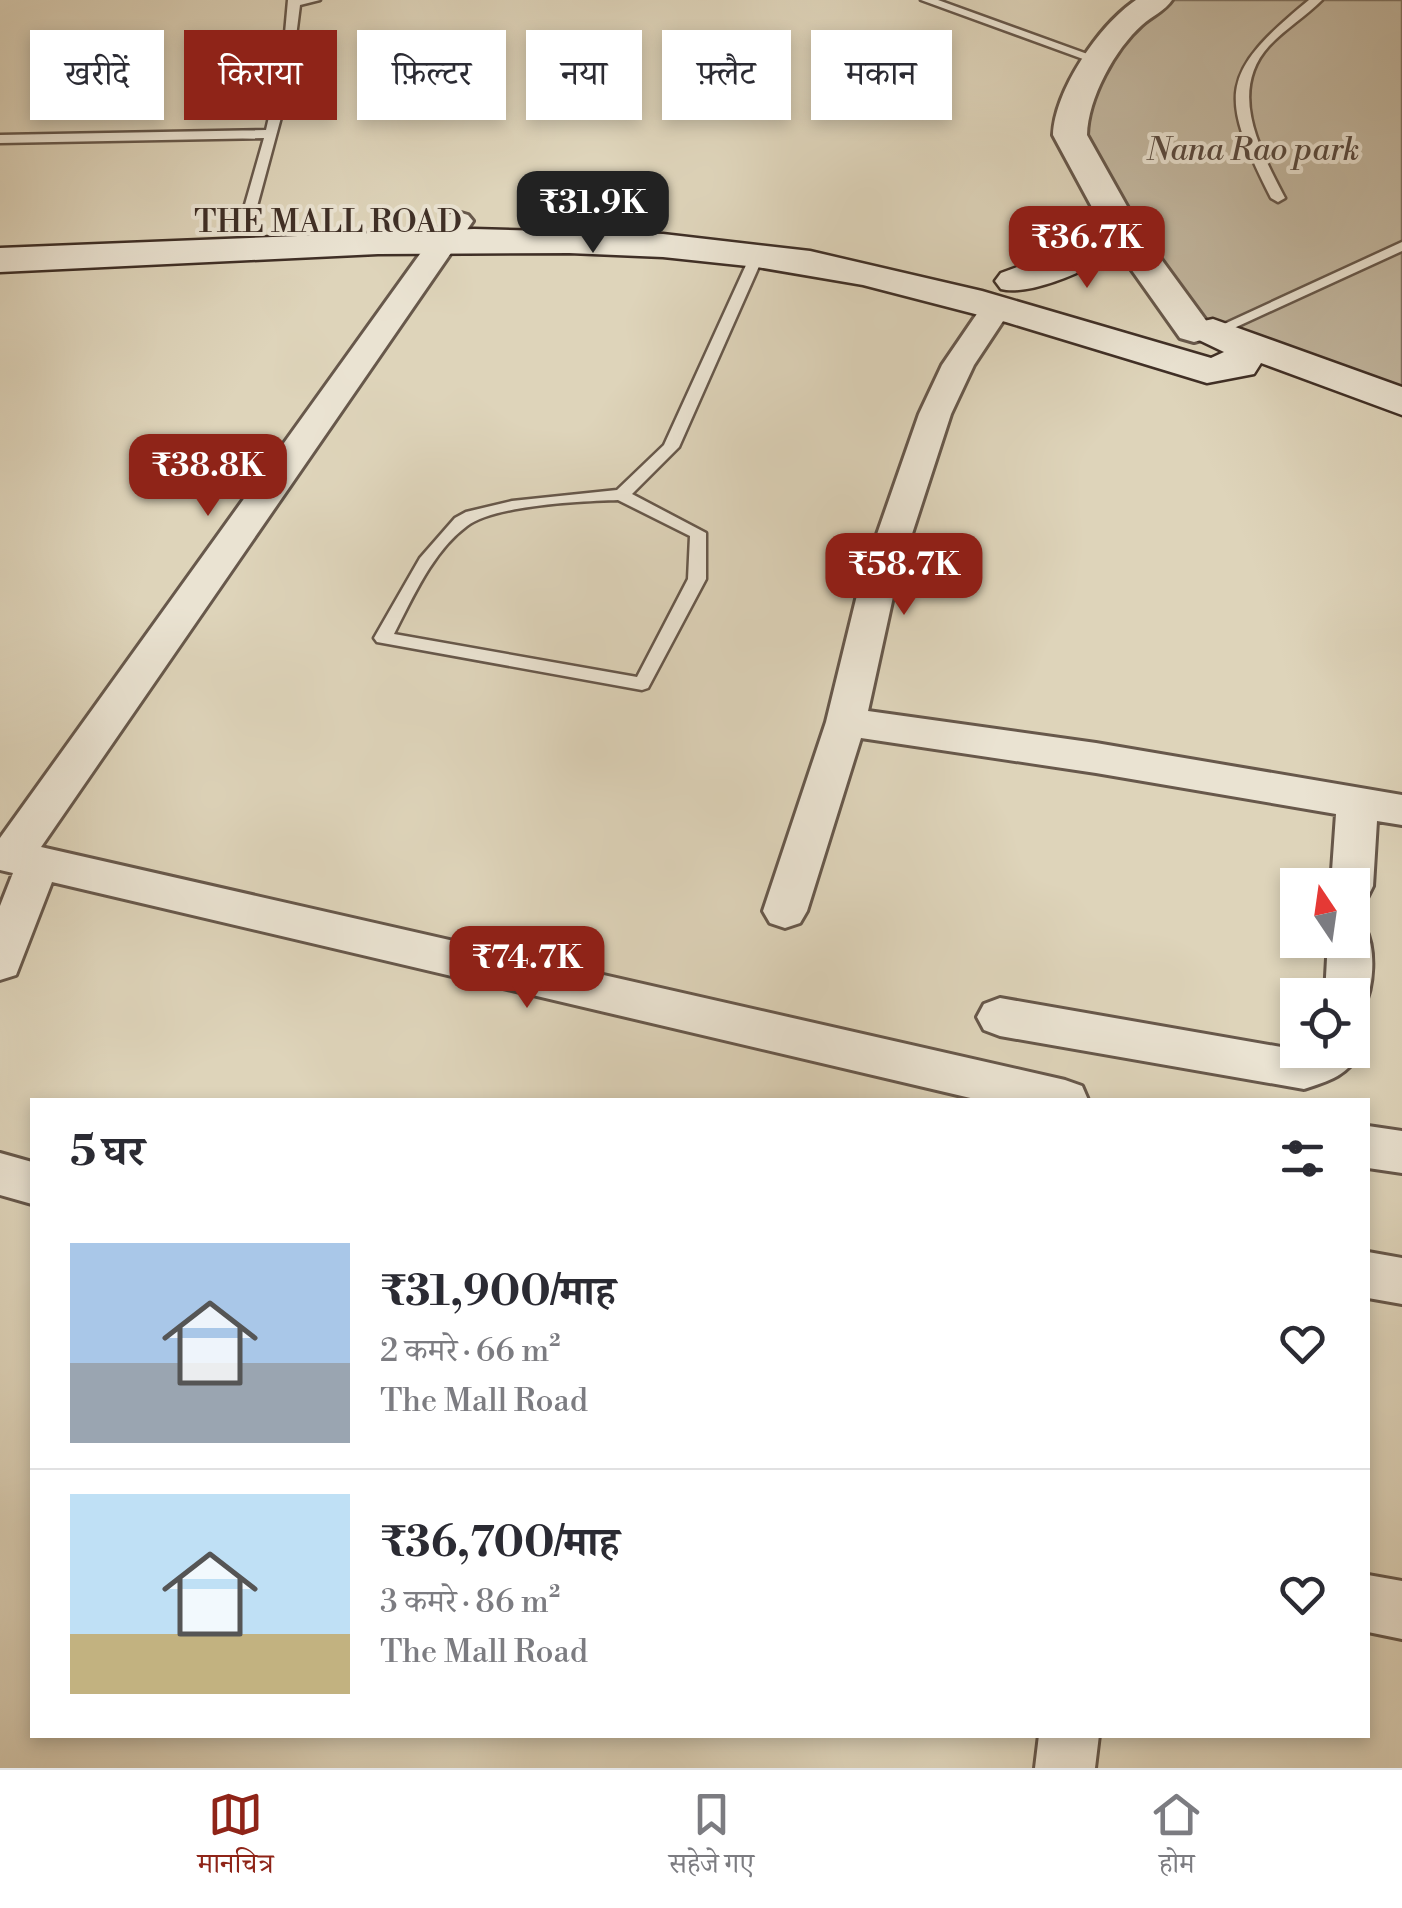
<!DOCTYPE html>
<html lang="hi">
<head>
<meta charset="utf-8">
<style>
	:root { --surface:#fff; --page:#f7f7f7; --text:#2b2b33; --muted:#7c7c81; --line:#e1e1e2; --accent:#8f2418 }
	body { margin:0; font-family:"Libre Bodoni","Noto Serif Devanagari",serif; background:var(--page); color:var(--text); height:100vh; display:flex; flex-direction:column; font-size:38px; white-space:nowrap }
	* { box-sizing:border-box; margin:0 }
	p { font-size:32px; color:var(--muted) }
	.icon { flex:none; width:55px; height:55px; fill:none; stroke:currentColor; stroke-width:2; stroke-linecap:round; stroke-linejoin:round }
	.map { position:relative; flex:1; overflow:hidden }
	.side { position:absolute; left:30px; top:1098px; width:1340px; height:640px; display:flex; flex-direction:column; background:var(--surface); border-radius:0px; box-shadow:0 5px 15px #0003 }
	.side>* { flex:none }
	.top-card { position:absolute; left:30px; top:30px; width:1342px; height:90px; display:flex; gap:20px }
	.needle { width:65px; rotate:347deg }
	.controls { position:absolute; left:1280px; top:868px; display:grid; gap:20px }
	.controls a { display:grid; place-items:center; width:90px; height:90px; border-radius:0px; background:var(--surface); box-shadow:0 5px 15px #0003; font-size:50px }
	.price { position:absolute; translate:-50% -85px; padding:0 22px; border-radius:20px; background:var(--accent); color:#fff; font-size:32px; line-height:65px; filter:drop-shadow(0 2px 5px #0008) }
	.price::after { content:''; position:absolute; left:50%; top:60px; width:30px; height:22px; margin-left:-15px; background:inherit; clip-path:polygon(0 0,100% 0,50% 100%) }
	.price.current { background:#222; color:#fff }
	ul { padding:0; list-style:none }
	li { display:flex; align-items:center; gap:30px; height:250px; padding:0 40px }
	li+li { border-top:2px solid var(--line) }
	li span { display:grid; place-items:center; flex:none; width:280px; height:200px; border-radius:0px; color:#555 }
	li>.icon { margin-inline-start:auto }
	span .icon { width:120px; height:120px; fill:#fffc; stroke-width:1 }
	li b { font-size:42px }
	h2 { display:flex; justify-content:space-between; align-items:center; height:120px; padding:0 40px; font-size:42px }
	.pill { padding:0 35px; border-radius:0px; background:var(--surface); box-shadow:0 5px 15px #0003; font-size:35px; line-height:90px }
	.pill.current { background:var(--accent); color:#fff }
	.tabs { display:flex; justify-content:space-around; align-items:center; height:140px; border-top:2px solid var(--line); background:var(--surface); font-size:28px; color:var(--muted) }
	.tabs a { display:grid; justify-items:center; gap:5px }
	.tabs .current { color:var(--accent) }
	.map>svg:first-child { display:block }
</style>
</head>
<body>
<div class="map">
<svg width="1402" height="1768" viewBox="0 0 1402 1768">
	<rect width="100%" height="100%" fill="#ded4ba"/>
	<filter id="stains"><feTurbulence type="fractalNoise" baseFrequency=".002" numOctaves="4"/><feColorMatrix values="0 0 0 0 .2 0 0 0 0 .09 0 0 0 0 .02 0 0 0 .5 -.17"/></filter>
	<radialGradient id="worn" r=".72"><stop offset=".6" stop-color="#630" stop-opacity="0"/><stop offset="1" stop-color="#630" stop-opacity=".3"/></radialGradient>
	<path fill="#c3b8a1" stroke="#817464" stroke-width="2.5" d="M1173 0H1402V405L1209 327 1123 227 1076 116 1112 38Z"/>
	<g fill="none" stroke-linecap="round" stroke-linejoin="round">
		<g stroke="#67584b" stroke-width="5">
			<path id="service" d="M288 0H320L300 5 290 84 252 225 240 222 264 138 0 143V135L266 130 283 56Z
				M921 0H938L1104 60 1094 63Z
				M1309 0H1322C1305 17 1285 29 1269 46 1227 92 1261 152 1285 198L1278 202 1271 198C1219 94 1219 74 1309 0Z
				M1402 242V251L1221 334H1211L1209 331Z
				M752 252 764 255 679 447 632 494 706 533V579L648 688 642 690 377 642 374 638 420 558 455 518 466 512 512 501 617 490 664 445ZM618 500 690 536 688 579 637 677 394 634C413 597 433 551 467 526 494 505 583 501 618 500Z"/>
		</g>
		<g stroke="#67584b" stroke-width="6">
			<path id="minor" d="M458 212 468 215 473 221 41 847 1065 1080 1082 1086 1088 1100H979L52 882 16 975 0 980V906L13 873 0 870V838L448 215Z
				M996 300 1007 302 1011 309 974 365 951 414 896 583 868 711 1096 743 1402 795V825L1377 821 1373 886 1367 898 1352 902V885H1331L1336 814 1096 773 861 738 807 911 800 923 785 928 770 923 763 911 826 722 860 583 919 414 942 365 985 302Z
				M1352 923 1365 928C1376 949 1374 987 1363 1008L1352 1011V995H1325L1328 940H1352Z
				M1000 998 1298 1050H1352V1036L1361 1050C1349 1075 1329 1081 1304 1089L1000 1036 984 1030 977 1017 984 1004Z
				M1368 1126 1402 1131V1173L1368 1168Z
				M0 1153 32 1162V1204L0 1195Z
				M1368 1252 1402 1258V1304L1368 1298Z
				M1368 1575 1402 1581V1639L1368 1632Z
				M1039 1735H1099L1095 1768H1035Z"/>
		</g>
		<g stroke="#67584b" stroke-width="6">
			<path id="tertiary" d="M1136 0H1172C1165 11 1152 16 1142 25 1115 49 1088 98 1087 135L1142 233 1213 330 1208 338 1194 342 1180 338 1107 235 1053 135C1055 90 1099 25 1136 0Z"/>
		</g>
		<g stroke="#3f2f26" stroke-width="5">
			<path id="secondary" d="M1121 218 1134 221 1140 229C1120 258 1035 298 1001 289L995 281 1001 273 1062 251 1108 221Z
				M474 229 663 234 810 251 982 291 1211 358 1224 352 1199 340 1193 331 1199 322 1213 319 1402 387V415L1261 363 1254 374 1207 383 1006 322 863 285 757 267 663 257 569 253 378 254 0 272V248Z"/>
		</g>
		<use href="#service" fill="#eae3d2" fill-rule="evenodd"/>
		<use href="#minor" fill="#eae3d2" fill-rule="evenodd"/>
		<use href="#tertiary" fill="#eae3d2" fill-rule="evenodd"/>
		<use href="#secondary" fill="#eae3d2" fill-rule="evenodd"/>
	</g>
	<g text-anchor="middle" dominant-baseline="central" stroke-width="8" stroke-linejoin="round" paint-order="stroke">
		<g font-size="32" font-style="italic" fill="#594a3f" stroke="#eae3d2">
			<text x="1253" y="150">Nana Rao park</text>
		</g>
		<g font-size="32" fill="#3f2f26" stroke="#eae3d2">
			<text x="328" y="222">THE MALL ROAD</text>
		</g>
	</g>
	<rect width="100%" height="100%" filter="url(#stains)"/>
	<rect width="100%" height="100%" fill="url(#worn)"/>
</svg>
<div class="controls">
<a><svg class="needle" viewBox="-14 -14 28 28"><path d="M0-13l5 13h-10z" fill="#e53935"/><path d="M0 13l5-13h-10z" fill="#7c7c81"/></svg></a>
<a><svg class="icon" aria-label="locate" viewBox="0 0 24 24"><circle cx="12" cy="12" r="6"/><path d="M12 2v4M12 18v4M2 12h4M18 12h4"/></svg></a>
</div>
<b class="price current" style="left:593px;top:256px">₹31.9K</b>
<b class="price" style="left:1087px;top:291px">₹36.7K</b>
<b class="price" style="left:208px;top:519px">₹38.8K</b>
<b class="price" style="left:904px;top:618px">₹58.7K</b>
<b class="price" style="left:527px;top:1011px">₹74.7K</b>
<div class="top-card">
<a class="pill">खरीदें</a>
<a class="pill current">किराया</a>
<a class="pill">फ़िल्टर</a>
<a class="pill">नया</a>
<a class="pill">फ़्लैट</a>
<a class="pill">मकान</a>
</div>
<section class="side">
<h2>5 घर<svg class="icon" aria-label="filters" viewBox="0 0 24 24"><path d="M4 7h16M4 17h16"/><circle cx="9" cy="7" r="2"/><circle cx="15" cy="17" r="2"/></svg></h2>
<ul>
<li><span style="background:linear-gradient(#a9c7e8 60%,#9aa5b1 0)"><svg class="icon" aria-label="home" viewBox="0 0 24 24"><path d="M3 11l9-7 9 7M6 9v11h12V9"/></svg></span><div><b>₹31,900/माह</b><p>2 कमरे · 66 m²</p><p>The Mall Road</p></div><svg class="icon" aria-label="heart" viewBox="0 0 24 24"><path d="M12 20l-8-8c-3-5 5-10 8-4 3-6 11-1 8 4z"/></svg></li>
<li><span style="background:linear-gradient(#bfe0f5 70%,#c2b280 0)"><svg class="icon" aria-label="home" viewBox="0 0 24 24"><path d="M3 11l9-7 9 7M6 9v11h12V9"/></svg></span><div><b>₹36,700/माह</b><p>3 कमरे · 86 m²</p><p>The Mall Road</p></div><svg class="icon" aria-label="heart" viewBox="0 0 24 24"><path d="M12 20l-8-8c-3-5 5-10 8-4 3-6 11-1 8 4z"/></svg></li>
</ul>
</section>
</div>
<nav class="tabs">
<a class="current"><svg class="icon" aria-label="map" viewBox="0 0 24 24"><path d="M3 6l6-2 6 2 6-2v14l-6 2-6-2-6 2zM9 4v14M15 6v14"/></svg>मानचित्र</a>
<a><svg class="icon" aria-label="saved" viewBox="0 0 24 24"><path d="M7 4h10v16l-5-4-5 4z"/></svg>सहेजे गए</a>
<a><svg class="icon" aria-label="home" viewBox="0 0 24 24"><path d="M3 11l9-7 9 7M6 9v11h12V9"/></svg>होम</a>
</nav>
</body>
</html>
